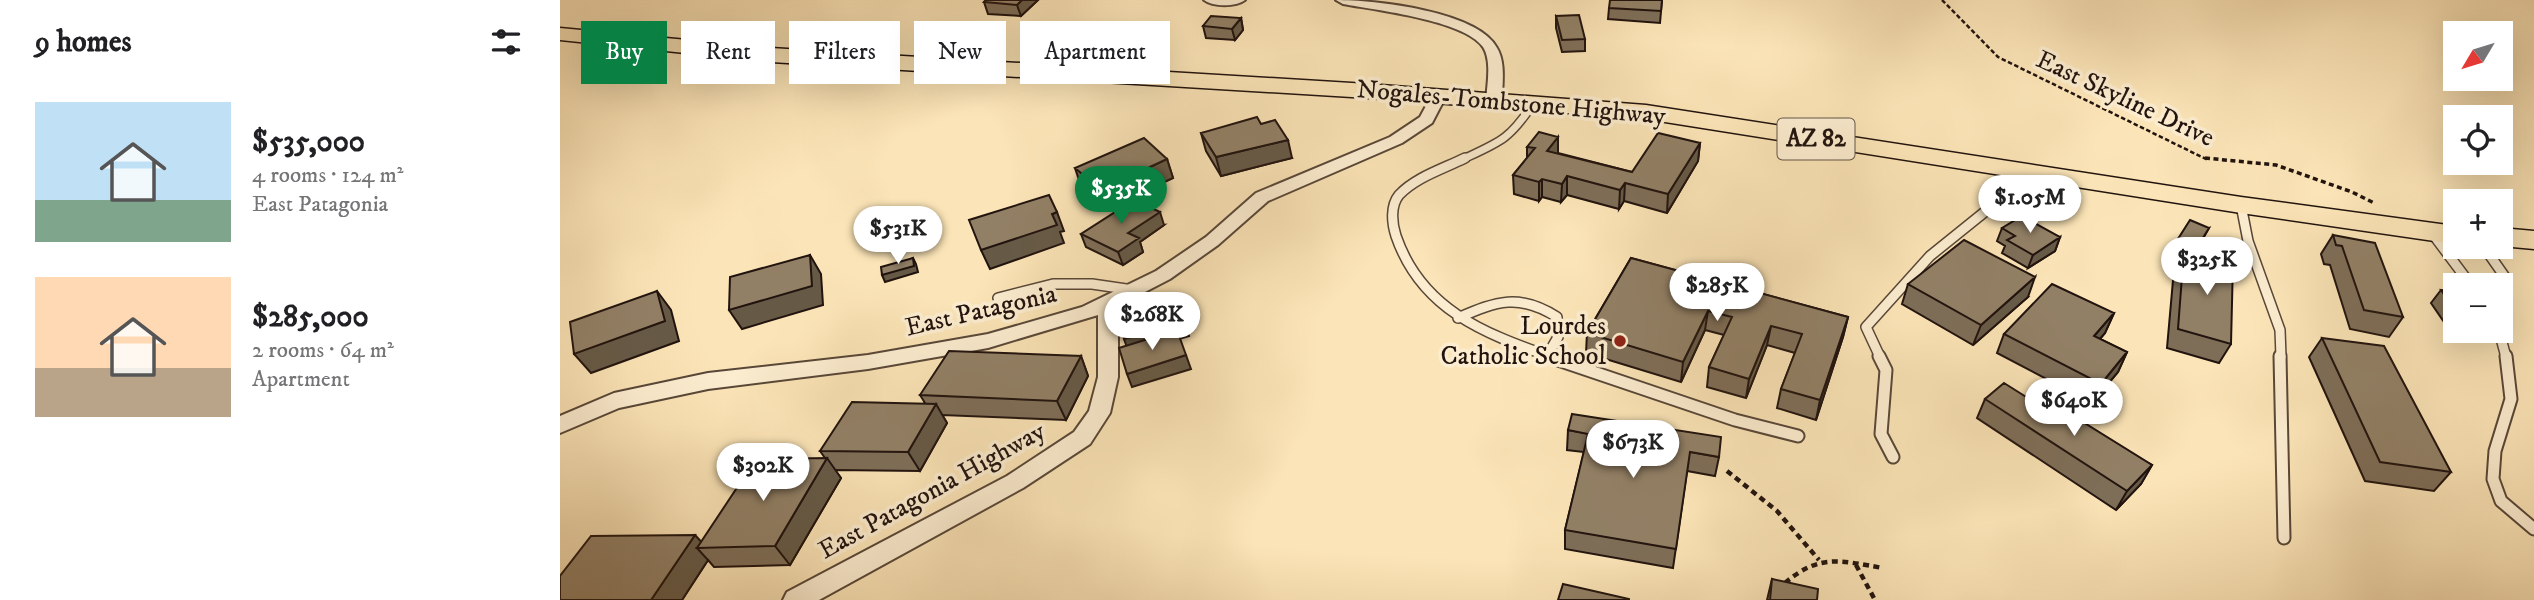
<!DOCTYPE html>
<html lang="en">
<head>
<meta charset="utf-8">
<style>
	:root { --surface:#fff; --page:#f2f2f2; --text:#202124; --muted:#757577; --accent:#0b8043 }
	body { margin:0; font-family:"IM FELL DW Pica",serif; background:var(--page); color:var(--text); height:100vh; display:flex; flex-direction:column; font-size:26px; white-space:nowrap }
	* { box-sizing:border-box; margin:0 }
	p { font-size:23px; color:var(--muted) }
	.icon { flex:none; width:38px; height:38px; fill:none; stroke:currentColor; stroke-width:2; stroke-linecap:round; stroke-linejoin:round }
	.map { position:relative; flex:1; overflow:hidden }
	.sheet { display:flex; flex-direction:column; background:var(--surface); width:560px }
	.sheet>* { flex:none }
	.hud { position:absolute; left:21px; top:21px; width:665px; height:63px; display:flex; gap:14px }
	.needle { width:46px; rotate:232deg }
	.tools { position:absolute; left:1883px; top:21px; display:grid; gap:14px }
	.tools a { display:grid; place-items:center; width:70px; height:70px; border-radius:0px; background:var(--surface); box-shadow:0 7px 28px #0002; font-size:35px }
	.price { position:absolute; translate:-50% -60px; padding:0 16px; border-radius:24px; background:#fff; color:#222; font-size:23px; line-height:46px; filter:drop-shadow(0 2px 4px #0008) }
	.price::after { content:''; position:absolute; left:50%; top:42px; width:21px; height:16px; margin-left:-10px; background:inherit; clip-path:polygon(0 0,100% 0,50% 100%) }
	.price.current { background:var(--accent); color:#fff }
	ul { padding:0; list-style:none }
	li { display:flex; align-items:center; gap:21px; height:175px; padding:0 35px }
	li span { display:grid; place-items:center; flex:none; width:196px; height:140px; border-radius:0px; color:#555 }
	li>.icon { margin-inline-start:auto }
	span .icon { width:84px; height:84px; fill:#fffc; stroke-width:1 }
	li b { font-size:30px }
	h2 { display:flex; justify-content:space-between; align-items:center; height:84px; padding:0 35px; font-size:30px }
	.chip { padding:0 24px; border-radius:0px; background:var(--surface); box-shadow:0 7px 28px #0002; font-size:24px; line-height:63px }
	.chip.current { background:var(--accent); color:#fff }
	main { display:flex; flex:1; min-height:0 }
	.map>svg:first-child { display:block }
</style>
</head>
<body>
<main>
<section class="sheet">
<h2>9 homes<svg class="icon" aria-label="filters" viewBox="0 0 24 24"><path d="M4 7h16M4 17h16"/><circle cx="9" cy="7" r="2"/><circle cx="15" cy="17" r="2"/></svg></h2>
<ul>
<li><span style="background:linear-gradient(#bfe0f5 70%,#7fa58c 0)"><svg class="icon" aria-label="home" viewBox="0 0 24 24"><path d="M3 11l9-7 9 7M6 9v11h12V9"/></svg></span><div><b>$535,000</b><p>4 rooms · 124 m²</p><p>East Patagonia</p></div></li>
<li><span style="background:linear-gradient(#ffd9b3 65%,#b9a48a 0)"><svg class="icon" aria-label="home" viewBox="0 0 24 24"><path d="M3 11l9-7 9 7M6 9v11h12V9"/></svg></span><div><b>$285,000</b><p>2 rooms · 64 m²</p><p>Apartment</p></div></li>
</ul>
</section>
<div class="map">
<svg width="1974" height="600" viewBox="0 0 1974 600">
	<rect width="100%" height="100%" fill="#fbe4b7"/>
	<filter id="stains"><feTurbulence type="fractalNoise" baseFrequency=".00286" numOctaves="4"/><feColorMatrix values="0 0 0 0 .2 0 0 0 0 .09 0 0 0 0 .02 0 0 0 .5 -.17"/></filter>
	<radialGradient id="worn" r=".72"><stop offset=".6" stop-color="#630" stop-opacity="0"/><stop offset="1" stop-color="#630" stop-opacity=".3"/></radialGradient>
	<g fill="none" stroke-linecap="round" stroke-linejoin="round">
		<g stroke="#584738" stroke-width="10">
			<path id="service-far2" d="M901 160C940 142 949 140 973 104"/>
		</g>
		<g stroke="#584738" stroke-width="12">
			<path id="service-far1" d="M905 158C883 169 856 177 839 195 830 206 832 224 836 236 861 309 923 333 991 357
				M1681 205 1688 241 1720 330 1721 357
				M1872 233 1911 285
				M1924 247 1945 277 1946 296 1941 299
				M438 298 493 284H532L573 290
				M898 318C937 301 959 293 997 317L998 337 987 356
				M1939 331 1946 357
				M1320 357 1306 327 1370 256 1473 173"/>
		</g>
		<g stroke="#584738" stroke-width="15">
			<path id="service" d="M986 356 1175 420 1238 436
				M1319 356 1326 370 1321 434 1333 457
				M1720 356 1724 538
				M1946 356 1951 399 1935 451 1933 479 1941 501 1974 529"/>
		</g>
		<g stroke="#584738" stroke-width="4">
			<path id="minor" d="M644 0H685C676 7 653 7 644 0Z
				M776 0C814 0 918 11 937 48 946 63 942 84 942 101L934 106 926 101C927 85 932 61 923 47 904 20 815 10 783 4Z
				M878 91 886 96 872 123 842 143 708 201 658 245 610 279 558 306V377L550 413 530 444 463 488 259 600H223L227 592 447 476 514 432 529 411 538 377V315L428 348 308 369 148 389 59 408 0 433V416L54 393 148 373 308 355 428 334 522 307 596 271 646 237 696 193 830 137 860 117 873 93Z"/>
		</g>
		<g stroke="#21130e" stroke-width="3">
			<path id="primary" d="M0 28 211 48 808 84 1086 105 1681 197 1895 226V244L1681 213 1086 119 808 98 211 62 0 40Z
				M1941 228 1974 231V249L1941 246Z"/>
		</g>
		<path stroke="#21130e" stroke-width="2.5" stroke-dasharray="4.5 2.5" stroke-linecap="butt" d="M1382 0 1438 57 1648 160"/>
		<path stroke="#21130e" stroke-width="3.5" stroke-dasharray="5 3.5" stroke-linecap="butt" d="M1645 158 1716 165 1792 192 1814 203"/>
		<path stroke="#21130e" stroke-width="4.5" stroke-dasharray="6 4.5" stroke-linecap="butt" d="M1167 471 1217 511 1259 560
			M1296 565 1315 600
			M1225 583C1260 553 1281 561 1323 568"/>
		<use href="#service-far2" stroke="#fcedd0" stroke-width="7"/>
		<use href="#service-far1" stroke="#fcedd0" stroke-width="9"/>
		<use href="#service" stroke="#fcedd0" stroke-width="11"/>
		<use href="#minor" fill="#fcedd0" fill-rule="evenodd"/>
		<use href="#primary" fill="#fbe4b7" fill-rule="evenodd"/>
	</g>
	<path fill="#7e6e58" stroke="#21130e" stroke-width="2" d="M426 0H478L461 16 428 14 424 2Z
		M1102 0 1100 23 1048 19 1049 8Z
		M996 16 1025 39V51L1002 52 996 28Z
		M681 18 683 30 675 40 646 38 643 26Z
		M701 124 732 158 661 176 646 151 641 133Z
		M998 137V153L1072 172 1140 143 1138 161 1107 213 1064 201 1059 209 1007 195 1001 202 982 197 979 201 954 194 953 175 967 158V147Z
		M607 159 613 178 547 209 521 186 515 168Z
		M604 225 580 242 583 252 563 265 526 247 521 234Z
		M1442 228 1500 237 1495 251 1468 268 1442 253 1445 246 1437 241Z
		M1649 228 1635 253 1671 344 1659 363 1607 348 1614 269 1619 258 1610 255 1616 242Z
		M1773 235 1843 317 1829 337 1790 329 1770 265 1764 264 1761 254Z
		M1071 258 1288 317 1283 337 1256 420 1217 408 1221 389 1235 353 1207 345 1186 398 1147 387 1149 367 1164 335 1145 330 1121 382 1026 353 1027 333Z
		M1348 284 1468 297 1413 345 1342 304Z
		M1881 290 1895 291V324L1884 322 1871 303Z
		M1554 313 1545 333 1540 339 1567 352 1558 372 1532 403 1437 353 1444 334Z
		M1762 338 1891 472 1874 491 1805 481 1749 357Z
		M521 356 528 376 506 420 382 415 387 423 360 471 275 470 281 478 230 565 154 567 148 560 122 600H0L141 542 265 458 260 451 365 403 360 395Z
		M1425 399 1503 420 1592 465 1581 484 1556 510 1417 418Z
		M1008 430 1159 457 1155 476 1127 471 1113 568 1005 549V530L1024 452 1007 450Z
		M1212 579 1257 600H1207Z"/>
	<path fill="#665a47" stroke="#21130e" stroke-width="2" d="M462 0H478L461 16 457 5Z
		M681 18 683 30 675 40 672 29Z
		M998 137V155L987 151Z
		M728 140 732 158 661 176 656 157Z
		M1140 143 1138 161 1107 213 1108 194Z
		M607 159 613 178 547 209 541 190Z
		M1007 176V195L1001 202 1002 184Z
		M982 179V197L979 201V182Z
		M1065 183 1064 201 1059 209 1060 190Z
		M497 212 504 231 500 232 504 243 430 269 421 250Z
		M600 212 604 225 580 242 583 252 563 265 558 252 568 233Z
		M1500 237 1495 251 1468 268 1473 255Z
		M250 255 261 274 263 305 182 329 169 310Z
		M353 258 356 264 358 272 325 282 322 275Z
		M1475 277 1468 297 1413 345 1421 325Z
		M97 291 111 310 119 341 31 373 14 354Z
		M620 305 629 336 569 353 564 339Z
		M1148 311 1145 330 1121 382 1123 362Z
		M1554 313 1545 333 1525 356 1534 336Z
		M1288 317 1283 337 1256 420 1260 400Z
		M1211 326 1207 345 1186 398 1189 379Z
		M1567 352 1558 372 1532 403 1541 384Z
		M626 355 631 369 572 387 567 374Z
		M521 356 528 376 506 420 497 401Z
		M376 404 387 423 360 471 348 452Z
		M267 458 281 478 230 565 215 546Z
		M1592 465 1581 484 1556 510 1567 491Z
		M135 535 146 547 137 548 148 560 122 600H91Z"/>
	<path fill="#928066" stroke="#21130e" stroke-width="2" d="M426 0H462L457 5 424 2Z
		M1050 0H1102L1101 11 1049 8Z
		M1019 15 1025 39 1002 40 996 16Z
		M651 16 681 18 672 29 643 26Z
		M697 117 701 124 715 120 728 140 656 157 641 133Z
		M979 132 998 137 987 151 1072 172 1098 133 1140 143 1108 194 1065 183 1060 190 1007 176 1002 184 982 179 979 182 953 175 975 148 967 147Z
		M584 138 607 159 541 190 515 168Z
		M489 195 497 212 492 214 497 225 421 250 409 220Z
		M574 200 600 212 568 233 579 238 558 252 521 234Z
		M1462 216 1500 237 1473 255 1447 240 1455 236 1442 228Z
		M1630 220 1649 228 1636 249 1616 242Z
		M1773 235 1815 243 1843 317 1804 310 1782 246 1776 245Z
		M1404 240 1475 277 1421 325 1348 284Z
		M1624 250 1673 262 1671 344 1618 329Z
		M250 255 252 286 169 310 170 277Z
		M353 258 354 266 322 275 321 267Z
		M1071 258 1288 317 1260 400 1221 389 1242 334 1211 326 1189 379 1149 367 1172 317 1148 311 1123 362 1027 333Z
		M1492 284 1554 313 1534 336 1567 352 1541 384 1444 334Z
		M1881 290 1895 291V309H1894Z
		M97 291 105 321 14 354 10 322Z
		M620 305 625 322 564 339 561 321Z
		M617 330 626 355 567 374 559 348Z
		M1762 338 1824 346 1891 472 1820 462Z
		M389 351 521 356 497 401 360 395Z
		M1444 383 1503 420 1510 414 1592 465 1567 491 1425 399Z
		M292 402 376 404 348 452 260 451Z
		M1012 414 1161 437 1159 457 1130 452 1116 549 1005 530 1028 434 1008 430Z
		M267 458 215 546 137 548 196 459Z
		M135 535 91 600H0V576L31 536Z
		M1212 579 1258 589 1257 600H1210Z
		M1003 584 1069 599V600H998Z"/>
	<circle fill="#8f2418" stroke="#fcedd0" stroke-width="2.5" cx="1060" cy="341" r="7"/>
	<g text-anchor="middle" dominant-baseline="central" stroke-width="7" stroke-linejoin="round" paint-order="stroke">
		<rect fill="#fcedd0" stroke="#635448" stroke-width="2" x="1217.5" y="118.5" width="77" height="41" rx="5"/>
		<g font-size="24" font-weight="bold" fill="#21130e">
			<text x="1256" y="139">AZ 82</text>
		</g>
		<g font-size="26" fill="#21130e" stroke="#fcedd0">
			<text transform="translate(1565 99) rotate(25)">East Skyline Drive</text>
			<text transform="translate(951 103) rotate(5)">Nogales-Tombstone Highway</text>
			<text transform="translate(421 311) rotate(-13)">East Patagonia</text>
			<text transform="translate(372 491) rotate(-29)">East Patagonia Highway</text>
		</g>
		<g font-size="26" fill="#21130e" stroke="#fcedd0" text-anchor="end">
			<text x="1046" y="326">Lourdes<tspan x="1046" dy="30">Catholic School</tspan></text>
		</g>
	</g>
	<rect width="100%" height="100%" filter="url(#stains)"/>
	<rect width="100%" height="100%" fill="url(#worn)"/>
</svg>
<div class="tools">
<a><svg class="needle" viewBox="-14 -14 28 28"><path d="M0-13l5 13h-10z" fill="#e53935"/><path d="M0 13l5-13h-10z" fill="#757577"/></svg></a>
<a><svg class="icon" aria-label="locate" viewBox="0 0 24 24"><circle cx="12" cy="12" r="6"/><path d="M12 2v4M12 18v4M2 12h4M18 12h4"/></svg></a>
<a>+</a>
<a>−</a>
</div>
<b class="price current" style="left:561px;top:226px">$535K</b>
<b class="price" style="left:1470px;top:235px">$1.05M</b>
<b class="price" style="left:338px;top:266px">$531K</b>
<b class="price" style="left:1647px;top:297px">$325K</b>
<b class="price" style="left:1157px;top:323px">$285K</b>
<b class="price" style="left:592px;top:352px">$268K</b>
<b class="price" style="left:1514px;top:438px">$640K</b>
<b class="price" style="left:1073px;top:480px">$673K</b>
<b class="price" style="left:203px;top:503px">$302K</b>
<div class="hud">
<a class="chip current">Buy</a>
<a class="chip">Rent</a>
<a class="chip">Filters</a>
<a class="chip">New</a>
<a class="chip">Apartment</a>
</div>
</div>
</main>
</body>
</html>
